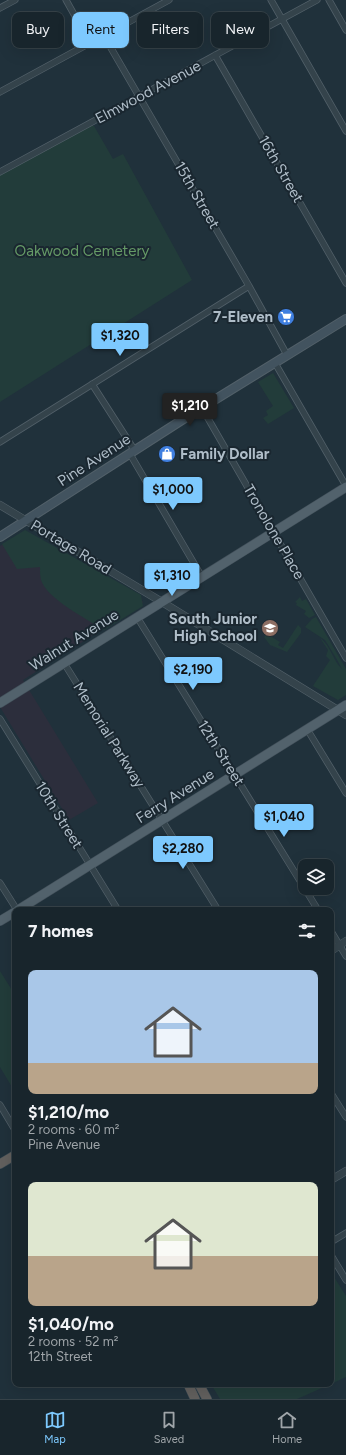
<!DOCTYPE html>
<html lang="en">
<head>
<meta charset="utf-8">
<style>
	:root { --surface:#18252c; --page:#212d34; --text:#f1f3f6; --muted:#9fa5a9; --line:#364248; --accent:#7dc9fe }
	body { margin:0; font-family:Figtree,sans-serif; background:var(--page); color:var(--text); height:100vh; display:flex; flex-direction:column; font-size:15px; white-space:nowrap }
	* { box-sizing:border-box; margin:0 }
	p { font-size:13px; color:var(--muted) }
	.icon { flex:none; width:22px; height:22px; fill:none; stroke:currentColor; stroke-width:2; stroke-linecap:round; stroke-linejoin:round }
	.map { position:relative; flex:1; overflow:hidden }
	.drawer { position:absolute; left:12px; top:907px; width:322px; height:480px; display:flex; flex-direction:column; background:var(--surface); border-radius:8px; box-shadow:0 4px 16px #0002,0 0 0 1px var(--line) }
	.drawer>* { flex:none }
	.hud { position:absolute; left:12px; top:12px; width:322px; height:36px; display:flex; gap:8px }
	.controls { position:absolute; left:298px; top:859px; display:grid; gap:8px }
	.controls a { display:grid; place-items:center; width:36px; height:36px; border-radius:8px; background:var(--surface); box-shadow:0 4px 16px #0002,0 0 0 1px var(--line); font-size:20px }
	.price { position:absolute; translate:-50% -34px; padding:0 9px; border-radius:4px; background:var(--accent); color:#111; font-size:13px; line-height:26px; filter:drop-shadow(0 1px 2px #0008) }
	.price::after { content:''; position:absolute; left:50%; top:24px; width:12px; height:9px; margin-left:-6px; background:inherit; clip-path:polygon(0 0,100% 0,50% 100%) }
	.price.current { background:#222; color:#fff }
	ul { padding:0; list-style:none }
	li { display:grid; align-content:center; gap:8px; height:212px; padding:0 16px }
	li span { display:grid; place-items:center; height:124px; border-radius:8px; color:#555 }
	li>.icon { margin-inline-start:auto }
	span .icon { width:72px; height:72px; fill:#fffc; stroke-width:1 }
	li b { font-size:17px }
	h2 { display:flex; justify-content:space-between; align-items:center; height:48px; padding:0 16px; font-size:17px }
	.chip { padding:0 14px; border-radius:8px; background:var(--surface); box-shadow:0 4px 16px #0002,0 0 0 1px var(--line); font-size:14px; line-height:36px }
	.chip.current { background:var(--accent); color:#111 }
	.tabs { display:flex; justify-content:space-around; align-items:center; height:56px; border-top:1px solid var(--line); background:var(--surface); font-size:11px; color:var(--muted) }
	.tabs a { display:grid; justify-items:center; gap:2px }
	.tabs .current { color:var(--accent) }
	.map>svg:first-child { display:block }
</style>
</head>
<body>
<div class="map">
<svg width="346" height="1399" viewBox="0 0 346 1399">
	<rect width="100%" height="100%" fill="#20313b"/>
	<path fill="#2c2e3c" d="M23 532H28L141 597 143 603 23 680 98 803 69 820 0 707V546Z"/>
	<path fill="#223c3a" d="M91 125 94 126 113 159 123 154 192 280 0 402V175Z
		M273 373 294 408 268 424 263 418 268 415 266 411 273 406 258 382Z
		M25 530 141 595 143 606 104 630C87 619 47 599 41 580 40 576 40 571 40 567L17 569 2 544Z
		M300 597 302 601 306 599 315 615 309 618 304 614 306 611 296 605 297 603 295 602Z
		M316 617 346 669V695L338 700 313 686 330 660 326 656 328 650 320 638C331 646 333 661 342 669L336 658 325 640 305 627 312 619Z
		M298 625 301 628V633L287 652 270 645 264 637 267 634 280 642 278 645 283 648Z
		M0 971 15 995V1092L0 1067Z
		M331 1272 346 1296V1377L331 1384Z
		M211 1384H331L297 1399H220Z"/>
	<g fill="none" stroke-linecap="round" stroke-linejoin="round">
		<g stroke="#526069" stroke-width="7">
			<path id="minor" d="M66 0 90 43
				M271 0 346 131
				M329 0 346 30
				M0 8 15 0
				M104 36 249 286 287 355
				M215 55 346 283
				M0 92 169 0
				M0 172 317 0
				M275 363 346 486
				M92 384 135 451
				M202 408 346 658
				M0 442 249 286
				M130 454 202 577
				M137 617 318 910
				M64 663 218 910
				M0 719 118 910
				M307 729 346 793
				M0 883 17 910
				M331 931 346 956
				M331 1093 346 1117
				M0 1105 15 1130
				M331 1242 346 1233
				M331 1255 346 1280"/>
		</g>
		<g stroke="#526069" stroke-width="8">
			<path id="tertiary" d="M0 505 162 602 346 715
				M331 951 346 941
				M331 1180 346 1171"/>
		</g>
		<g stroke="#526069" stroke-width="10">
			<path id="secondary" d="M0 537 182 420 346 319"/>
		</g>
		<g stroke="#404e58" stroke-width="10">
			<path id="primary" d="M0 703 346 487
				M18 910 346 705
				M0 921 15 912"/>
		</g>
		<g stroke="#3f4d56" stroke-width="10">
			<path id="trunk" d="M0 1164 15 1155
				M188 1384 195 1399
				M199 1384 207 1399"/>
		</g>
		<use href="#minor" stroke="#34434b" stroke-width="5.5"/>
		<use href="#tertiary" stroke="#34434b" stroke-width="7"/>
		<use href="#secondary" stroke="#42535f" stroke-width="8"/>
		<use href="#primary" stroke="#52626c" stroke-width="9"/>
		<use href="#trunk" stroke="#62605e" stroke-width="9"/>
	</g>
	<defs>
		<g id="supermarket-disc" transform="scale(0.9)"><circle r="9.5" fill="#3f7fe0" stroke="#1a2730"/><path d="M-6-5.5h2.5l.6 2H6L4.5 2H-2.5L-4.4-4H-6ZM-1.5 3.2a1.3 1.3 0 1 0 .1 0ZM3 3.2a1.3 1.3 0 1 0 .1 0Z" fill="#fff"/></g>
		<g id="shop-disc" transform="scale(0.9)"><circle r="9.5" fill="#3f7fe0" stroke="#1a2730"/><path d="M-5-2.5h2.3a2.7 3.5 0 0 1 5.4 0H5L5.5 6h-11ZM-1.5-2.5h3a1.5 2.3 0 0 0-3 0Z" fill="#fff"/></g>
		<g id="school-disc" transform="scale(0.9)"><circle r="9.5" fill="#8d6e63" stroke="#1a2730"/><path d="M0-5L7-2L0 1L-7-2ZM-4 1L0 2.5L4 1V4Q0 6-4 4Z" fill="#fff"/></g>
	</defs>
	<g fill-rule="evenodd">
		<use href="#supermarket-disc" x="286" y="317"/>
		<use href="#shop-disc" x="167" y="454"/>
		<use href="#school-disc" x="270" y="628"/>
	</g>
	<g text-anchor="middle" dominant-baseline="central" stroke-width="4" stroke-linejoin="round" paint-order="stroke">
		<g font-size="15" fill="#afbdc8" stroke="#1a2730">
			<text transform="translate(148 92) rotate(-28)">Elmwood Avenue</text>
			<text transform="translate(281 169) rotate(60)">16th Street</text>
			<text transform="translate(197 195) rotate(60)">15th Street</text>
			<text transform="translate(94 460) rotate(-33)">Pine Avenue</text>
			<text transform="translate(274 532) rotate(60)">Tronolone Place</text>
			<text transform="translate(71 547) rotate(31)">Portage Road</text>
			<text transform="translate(74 640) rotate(-32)">Walnut Avenue</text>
			<text transform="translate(109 735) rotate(58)">Memorial Parkway</text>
			<text transform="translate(221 753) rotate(58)">12th Street</text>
			<text transform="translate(175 796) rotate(-32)">Ferry Avenue</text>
			<text transform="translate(59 815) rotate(58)">10th Street</text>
		</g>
		<g font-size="15" fill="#659a66" stroke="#1a2730">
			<text x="82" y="251">Oakwood Cemetery</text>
		</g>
		<g font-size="15" font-weight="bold" fill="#afbdc8" stroke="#1a2730" text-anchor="end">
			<text x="273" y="317">7-Eleven</text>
			<text x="180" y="454" text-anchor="start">Family Dollar</text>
			<text x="257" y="619">South Junior<tspan x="257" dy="17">High School</tspan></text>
		</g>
	</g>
</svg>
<div class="controls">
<a><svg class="icon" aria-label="layers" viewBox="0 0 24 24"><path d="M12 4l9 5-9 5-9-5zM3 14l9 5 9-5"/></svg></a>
</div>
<b class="price" style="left:120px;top:357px">$1,320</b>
<b class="price current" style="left:190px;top:427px">$1,210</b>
<b class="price" style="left:173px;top:511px">$1,000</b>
<b class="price" style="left:172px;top:597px">$1,310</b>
<b class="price" style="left:193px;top:691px">$2,190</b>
<b class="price" style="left:284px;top:838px">$1,040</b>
<b class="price" style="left:183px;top:870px">$2,280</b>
<div class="hud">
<a class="chip">Buy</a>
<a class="chip current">Rent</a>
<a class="chip">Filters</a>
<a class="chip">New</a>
</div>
<section class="drawer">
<h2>7 homes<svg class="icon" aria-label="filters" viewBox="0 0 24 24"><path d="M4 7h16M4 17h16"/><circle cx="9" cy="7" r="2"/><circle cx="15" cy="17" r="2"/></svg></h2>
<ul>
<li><span style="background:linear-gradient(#a9c7e8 75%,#b9a48a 0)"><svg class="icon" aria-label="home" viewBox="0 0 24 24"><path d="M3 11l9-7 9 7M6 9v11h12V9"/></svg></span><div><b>$1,210/mo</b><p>2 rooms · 60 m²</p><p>Pine Avenue</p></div></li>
<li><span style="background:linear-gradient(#dfe7d0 60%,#b9a48a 0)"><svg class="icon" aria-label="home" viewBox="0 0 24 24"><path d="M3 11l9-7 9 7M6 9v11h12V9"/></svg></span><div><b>$1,040/mo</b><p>2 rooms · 52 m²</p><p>12th Street</p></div></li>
</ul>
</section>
</div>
<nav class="tabs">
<a class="current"><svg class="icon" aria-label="map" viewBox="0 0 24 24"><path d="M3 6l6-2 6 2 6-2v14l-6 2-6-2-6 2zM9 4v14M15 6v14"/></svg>Map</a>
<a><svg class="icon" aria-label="saved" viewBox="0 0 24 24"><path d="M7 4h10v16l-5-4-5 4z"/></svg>Saved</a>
<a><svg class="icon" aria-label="home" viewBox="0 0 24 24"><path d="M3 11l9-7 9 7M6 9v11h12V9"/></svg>Home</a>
</nav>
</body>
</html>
